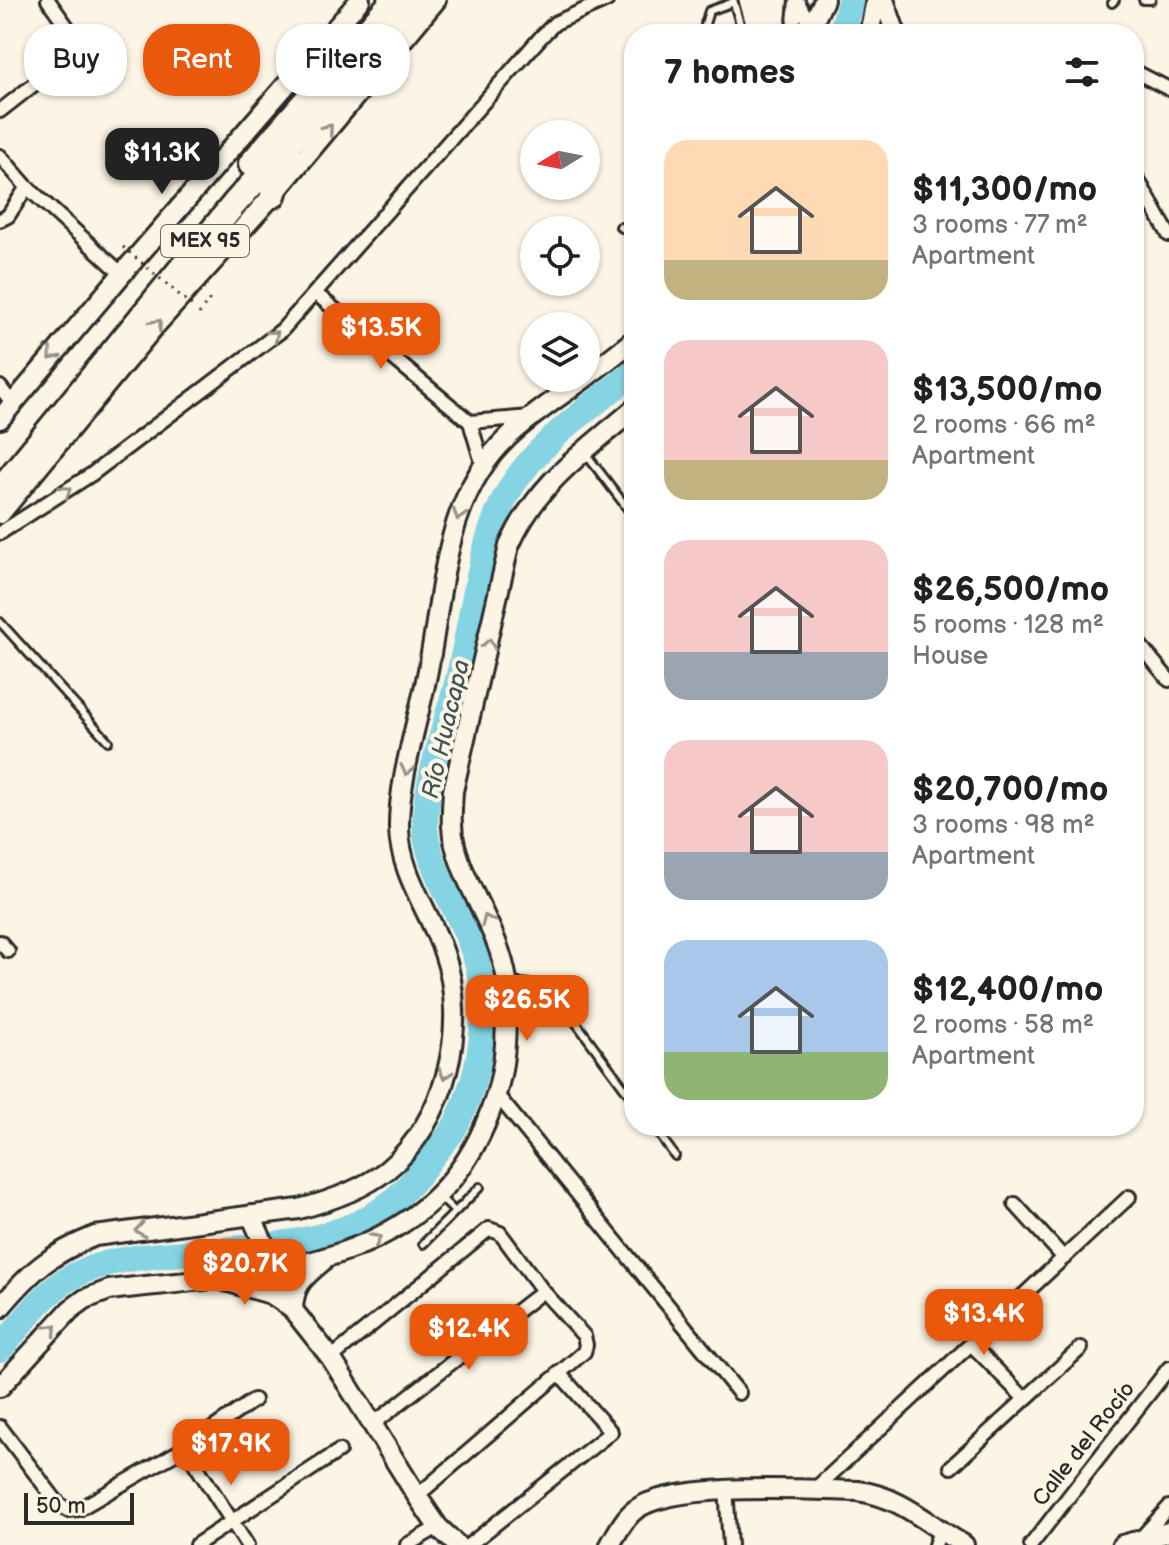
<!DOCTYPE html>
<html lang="en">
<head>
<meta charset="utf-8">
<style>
	:root { --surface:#fff; --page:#f6f6f6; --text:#202124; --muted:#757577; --accent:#ea580c }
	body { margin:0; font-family:"Balsamiq Sans",sans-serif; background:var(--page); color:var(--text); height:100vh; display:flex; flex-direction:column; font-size:30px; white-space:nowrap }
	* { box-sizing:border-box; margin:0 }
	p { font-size:26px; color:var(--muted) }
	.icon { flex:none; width:44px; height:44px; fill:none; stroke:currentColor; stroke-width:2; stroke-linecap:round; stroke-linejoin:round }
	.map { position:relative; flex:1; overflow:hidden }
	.details { position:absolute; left:624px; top:24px; width:520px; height:1112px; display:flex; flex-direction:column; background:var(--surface); border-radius:32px; box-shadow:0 2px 6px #0004 }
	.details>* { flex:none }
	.top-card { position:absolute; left:24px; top:24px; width:480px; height:72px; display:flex; gap:16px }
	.needle { width:52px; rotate:260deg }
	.tools { position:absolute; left:520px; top:120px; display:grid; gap:16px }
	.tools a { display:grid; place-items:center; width:80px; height:80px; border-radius:50%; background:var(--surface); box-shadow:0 2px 6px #0004; font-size:40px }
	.scale { position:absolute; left:24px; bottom:20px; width:110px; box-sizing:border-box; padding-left:8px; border:4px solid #2b2b2b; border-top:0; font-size:22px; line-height:28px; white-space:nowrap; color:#2b2b2b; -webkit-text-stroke:6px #fcf5e5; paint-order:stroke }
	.price { position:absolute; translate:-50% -68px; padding:0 18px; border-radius:16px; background:var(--accent); color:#fff; font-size:26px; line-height:52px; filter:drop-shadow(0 2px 4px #0008) }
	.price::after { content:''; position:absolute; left:50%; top:48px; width:24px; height:18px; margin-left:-12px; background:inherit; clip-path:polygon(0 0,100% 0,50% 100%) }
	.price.active { background:#222; color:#fff }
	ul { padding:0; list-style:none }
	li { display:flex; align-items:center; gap:24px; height:200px; padding:0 40px }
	li span { display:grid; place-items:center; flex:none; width:224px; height:160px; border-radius:24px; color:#555 }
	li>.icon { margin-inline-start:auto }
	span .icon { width:96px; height:96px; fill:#fffc; stroke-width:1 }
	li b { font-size:34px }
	h2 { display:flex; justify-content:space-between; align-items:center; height:96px; padding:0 40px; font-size:34px }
	.pill { padding:0 28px; border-radius:32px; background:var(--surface); box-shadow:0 2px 6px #0004; font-size:28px; line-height:72px }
	.pill.active { background:var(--accent); color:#fff }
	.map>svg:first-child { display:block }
</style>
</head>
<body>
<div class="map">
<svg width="1169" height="1545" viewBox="0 0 1169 1545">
	<rect width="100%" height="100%" fill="#fcf5e5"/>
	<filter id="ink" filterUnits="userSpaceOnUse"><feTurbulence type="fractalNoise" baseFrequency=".0125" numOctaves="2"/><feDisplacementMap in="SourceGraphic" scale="16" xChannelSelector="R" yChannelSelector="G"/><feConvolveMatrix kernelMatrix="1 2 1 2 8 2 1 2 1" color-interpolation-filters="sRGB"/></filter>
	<g filter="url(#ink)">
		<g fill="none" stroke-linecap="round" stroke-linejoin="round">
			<path stroke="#85d4e3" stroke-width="26" d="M841 34 851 0
				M0 1349C22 1324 43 1292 73 1276 104 1260 139 1257 173 1254 239 1247 330 1249 385 1207 403 1194 419 1175 432 1157 439 1148 447 1139 453 1130 481 1078 494 1006 473 950 460 911 433 877 426 836 420 795 449 717 459 675 474 614 479 537 513 484 543 438 592 407 634 372"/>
			<g stroke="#2b2b2b" stroke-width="12">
				<path id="lane" d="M733 0 743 34
					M1143 0H1151
					M1112 3 1115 0
					M708 34 705 24 709 11 734 2
					M620 227 634 233
					M586 454 634 517
					M0 622 108 741
					M511 982 549 986 634 1101
					M653 1126 675 1156
					M438 1195 455 1212
					M423 1244 480 1187"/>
			</g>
			<g stroke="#2b2b2b" stroke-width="18">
				<path id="street" d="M797 0 811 26 825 34
					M793 34 796 0
					M1134 71 1169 89
					M0 111 74 53 75 38 48 0
					M0 156 27 187 122 274
					M1134 173 1169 235
					M0 220 8 216 27 187
					M315 293 470 422 483 466
					M0 387 12 403
					M470 422 531 417
					M0 533 92 474 282 330 542 36 555 23 607 0
					M1134 638 1169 680
					M0 942 8 951
					M497 1095 739 1393
					M1015 1204 1064 1258
					M971 1344 1025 1399
					M331 1358 489 1229 500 1233 543 1291 584 1336 586 1345 584 1352 417 1496
					M372 1425 543 1291
					M0 1427 57 1502 67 1510 79 1509 185 1448 254 1400
					M185 1448 247 1545
					M951 1467 1081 1348
					M726 1489 730 1545
					M814 1490 1129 1197
					M1141 1538 1169 1507
					M196 1545 339 1451
					M407 1545 438 1527
					M469 1545 611 1432 559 1373
					M935 1545 940 1531
					M1031 1545 1169 1368"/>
			</g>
			<g stroke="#2b2b2b" stroke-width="24">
				<path id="secondary" d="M884 0 896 34
					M808 34 824 0
					M869 34 876 0
					M586 377 634 340
					M0 419 122 274 360 0
					M0 514 154 327 273 195 436 0
					M251 1215 293 1310 331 1358 417 1496 438 1527 457 1545
					M225 1281 271 1294 289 1306
					M0 1308C31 1271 50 1254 95 1236L299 1209C330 1201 362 1190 387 1170 447 1121 469 1025 444 953 430 912 400 874 399 829 398 784 417 724 426 680 444 597 441 500 508 437 531 415 559 397 585 378
					M293 1310C294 1283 304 1278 323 1261
					M0 1387 70 1310 85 1299 109 1290C254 1273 430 1275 490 1112 504 1076 506 1048 506 1011 507 1001 508 990 507 981 500 932 467 892 455 845 450 827 452 809 453 791L509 546C537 483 583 453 634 409
					M610 1545C617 1533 624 1518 635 1510 672 1481 809 1490 858 1491 902 1497 926 1523 964 1545
					M1122 1545 1169 1532"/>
			</g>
			<g stroke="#2b2b2b" stroke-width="30">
				<path id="highway" d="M251 164 394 0
					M273 195 287 151
					M0 490 235 203 418 0"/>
			</g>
			<path stroke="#2b2b2b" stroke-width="3" stroke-dasharray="2 6" stroke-linecap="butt" d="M199 314 209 300 205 296"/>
			<use href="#lane" stroke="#fcf5e5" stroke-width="6"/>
			<use href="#street" stroke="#fcf5e5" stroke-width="12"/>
			<use href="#secondary" stroke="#fcf5e5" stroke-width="18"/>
			<use href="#highway" stroke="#fcf5e5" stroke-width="24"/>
			<path stroke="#2b2b2b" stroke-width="3" stroke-dasharray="2 6" stroke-linecap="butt" d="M123 247 195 308"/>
		</g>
		<defs><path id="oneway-chevron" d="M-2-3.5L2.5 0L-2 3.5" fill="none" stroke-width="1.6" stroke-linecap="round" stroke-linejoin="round" transform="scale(2)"/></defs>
		<g stroke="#949088">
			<use href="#oneway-chevron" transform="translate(328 129) rotate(-50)"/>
			<use href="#oneway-chevron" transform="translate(157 324) rotate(-49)"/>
			<use href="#oneway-chevron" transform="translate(274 335) rotate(-40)"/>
			<use href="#oneway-chevron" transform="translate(53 355) rotate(130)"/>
			<use href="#oneway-chevron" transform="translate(66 491) rotate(-33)"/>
			<use href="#oneway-chevron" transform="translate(459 515) rotate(108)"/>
			<use href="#oneway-chevron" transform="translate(489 644) rotate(-78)"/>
			<use href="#oneway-chevron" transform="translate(407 770) rotate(102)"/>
			<use href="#oneway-chevron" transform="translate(487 920) rotate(-113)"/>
			<use href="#oneway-chevron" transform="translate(445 1074) rotate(107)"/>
			<use href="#oneway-chevron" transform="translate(140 1230) rotate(172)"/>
			<use href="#oneway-chevron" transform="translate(376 1239) rotate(-28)"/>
			<use href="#oneway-chevron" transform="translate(52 1329) rotate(-47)"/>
		</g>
	</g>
	<g text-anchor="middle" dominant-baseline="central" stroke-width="8" stroke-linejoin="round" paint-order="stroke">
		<rect fill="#fcf5e5" stroke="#6a6863" stroke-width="2" x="161" y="225" width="88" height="32" rx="6"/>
		<g font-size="20" font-weight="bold" fill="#2b2b2b">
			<text x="205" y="241">MEX 95</text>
		</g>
		<g font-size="22" fill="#2b2b2b" stroke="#fcf5e5">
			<text transform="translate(1084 1444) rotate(-52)">Calle del Rocío</text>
		</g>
		<g font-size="24" font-style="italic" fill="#425559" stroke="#fcf5e5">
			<text transform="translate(446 729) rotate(-77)">Río Huacapa</text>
		</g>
	</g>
</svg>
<div class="tools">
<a><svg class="needle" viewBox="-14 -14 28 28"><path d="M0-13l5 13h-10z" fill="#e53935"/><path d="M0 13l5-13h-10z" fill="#757577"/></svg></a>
<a><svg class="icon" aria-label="locate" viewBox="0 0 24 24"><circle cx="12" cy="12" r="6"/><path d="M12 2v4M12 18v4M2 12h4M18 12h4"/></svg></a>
<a><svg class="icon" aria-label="layers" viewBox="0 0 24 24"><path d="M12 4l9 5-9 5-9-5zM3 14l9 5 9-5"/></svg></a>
</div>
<div class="scale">50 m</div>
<b class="price active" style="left:162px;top:196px">$11.3K</b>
<b class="price" style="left:381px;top:371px">$13.5K</b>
<b class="price" style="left:527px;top:1043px">$26.5K</b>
<b class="price" style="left:245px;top:1307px">$20.7K</b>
<b class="price" style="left:984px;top:1357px">$13.4K</b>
<b class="price" style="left:469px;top:1372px">$12.4K</b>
<b class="price" style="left:231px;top:1487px">$17.9K</b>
<div class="top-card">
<a class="pill">Buy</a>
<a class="pill active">Rent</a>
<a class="pill">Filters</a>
</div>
<section class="details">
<h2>7 homes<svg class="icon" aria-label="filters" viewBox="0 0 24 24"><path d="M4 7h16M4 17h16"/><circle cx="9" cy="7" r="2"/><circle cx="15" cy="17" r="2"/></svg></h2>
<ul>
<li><span style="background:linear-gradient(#ffd9b3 75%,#c2b280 0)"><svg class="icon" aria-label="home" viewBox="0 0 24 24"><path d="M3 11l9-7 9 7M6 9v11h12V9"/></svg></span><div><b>$11,300/mo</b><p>3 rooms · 77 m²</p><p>Apartment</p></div></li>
<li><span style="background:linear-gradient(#f6c9c9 75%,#c2b280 0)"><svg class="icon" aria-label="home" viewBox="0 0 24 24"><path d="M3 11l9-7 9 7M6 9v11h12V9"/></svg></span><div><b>$13,500/mo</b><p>2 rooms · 66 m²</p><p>Apartment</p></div></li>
<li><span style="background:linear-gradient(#f6c9c9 70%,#9aa5b1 0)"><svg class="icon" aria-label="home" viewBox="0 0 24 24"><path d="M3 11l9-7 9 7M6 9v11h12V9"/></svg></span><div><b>$26,500/mo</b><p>5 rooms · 128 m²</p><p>House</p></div></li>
<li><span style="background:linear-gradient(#f6c9c9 70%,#9aa5b1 0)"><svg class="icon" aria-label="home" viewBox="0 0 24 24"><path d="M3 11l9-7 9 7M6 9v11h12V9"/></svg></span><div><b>$20,700/mo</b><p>3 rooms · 98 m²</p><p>Apartment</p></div></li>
<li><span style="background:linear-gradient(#a9c7e8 70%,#8fb573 0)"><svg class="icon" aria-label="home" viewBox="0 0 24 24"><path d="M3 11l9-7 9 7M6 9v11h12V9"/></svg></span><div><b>$12,400/mo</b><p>2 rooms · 58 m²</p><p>Apartment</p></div></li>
</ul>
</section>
</div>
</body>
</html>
